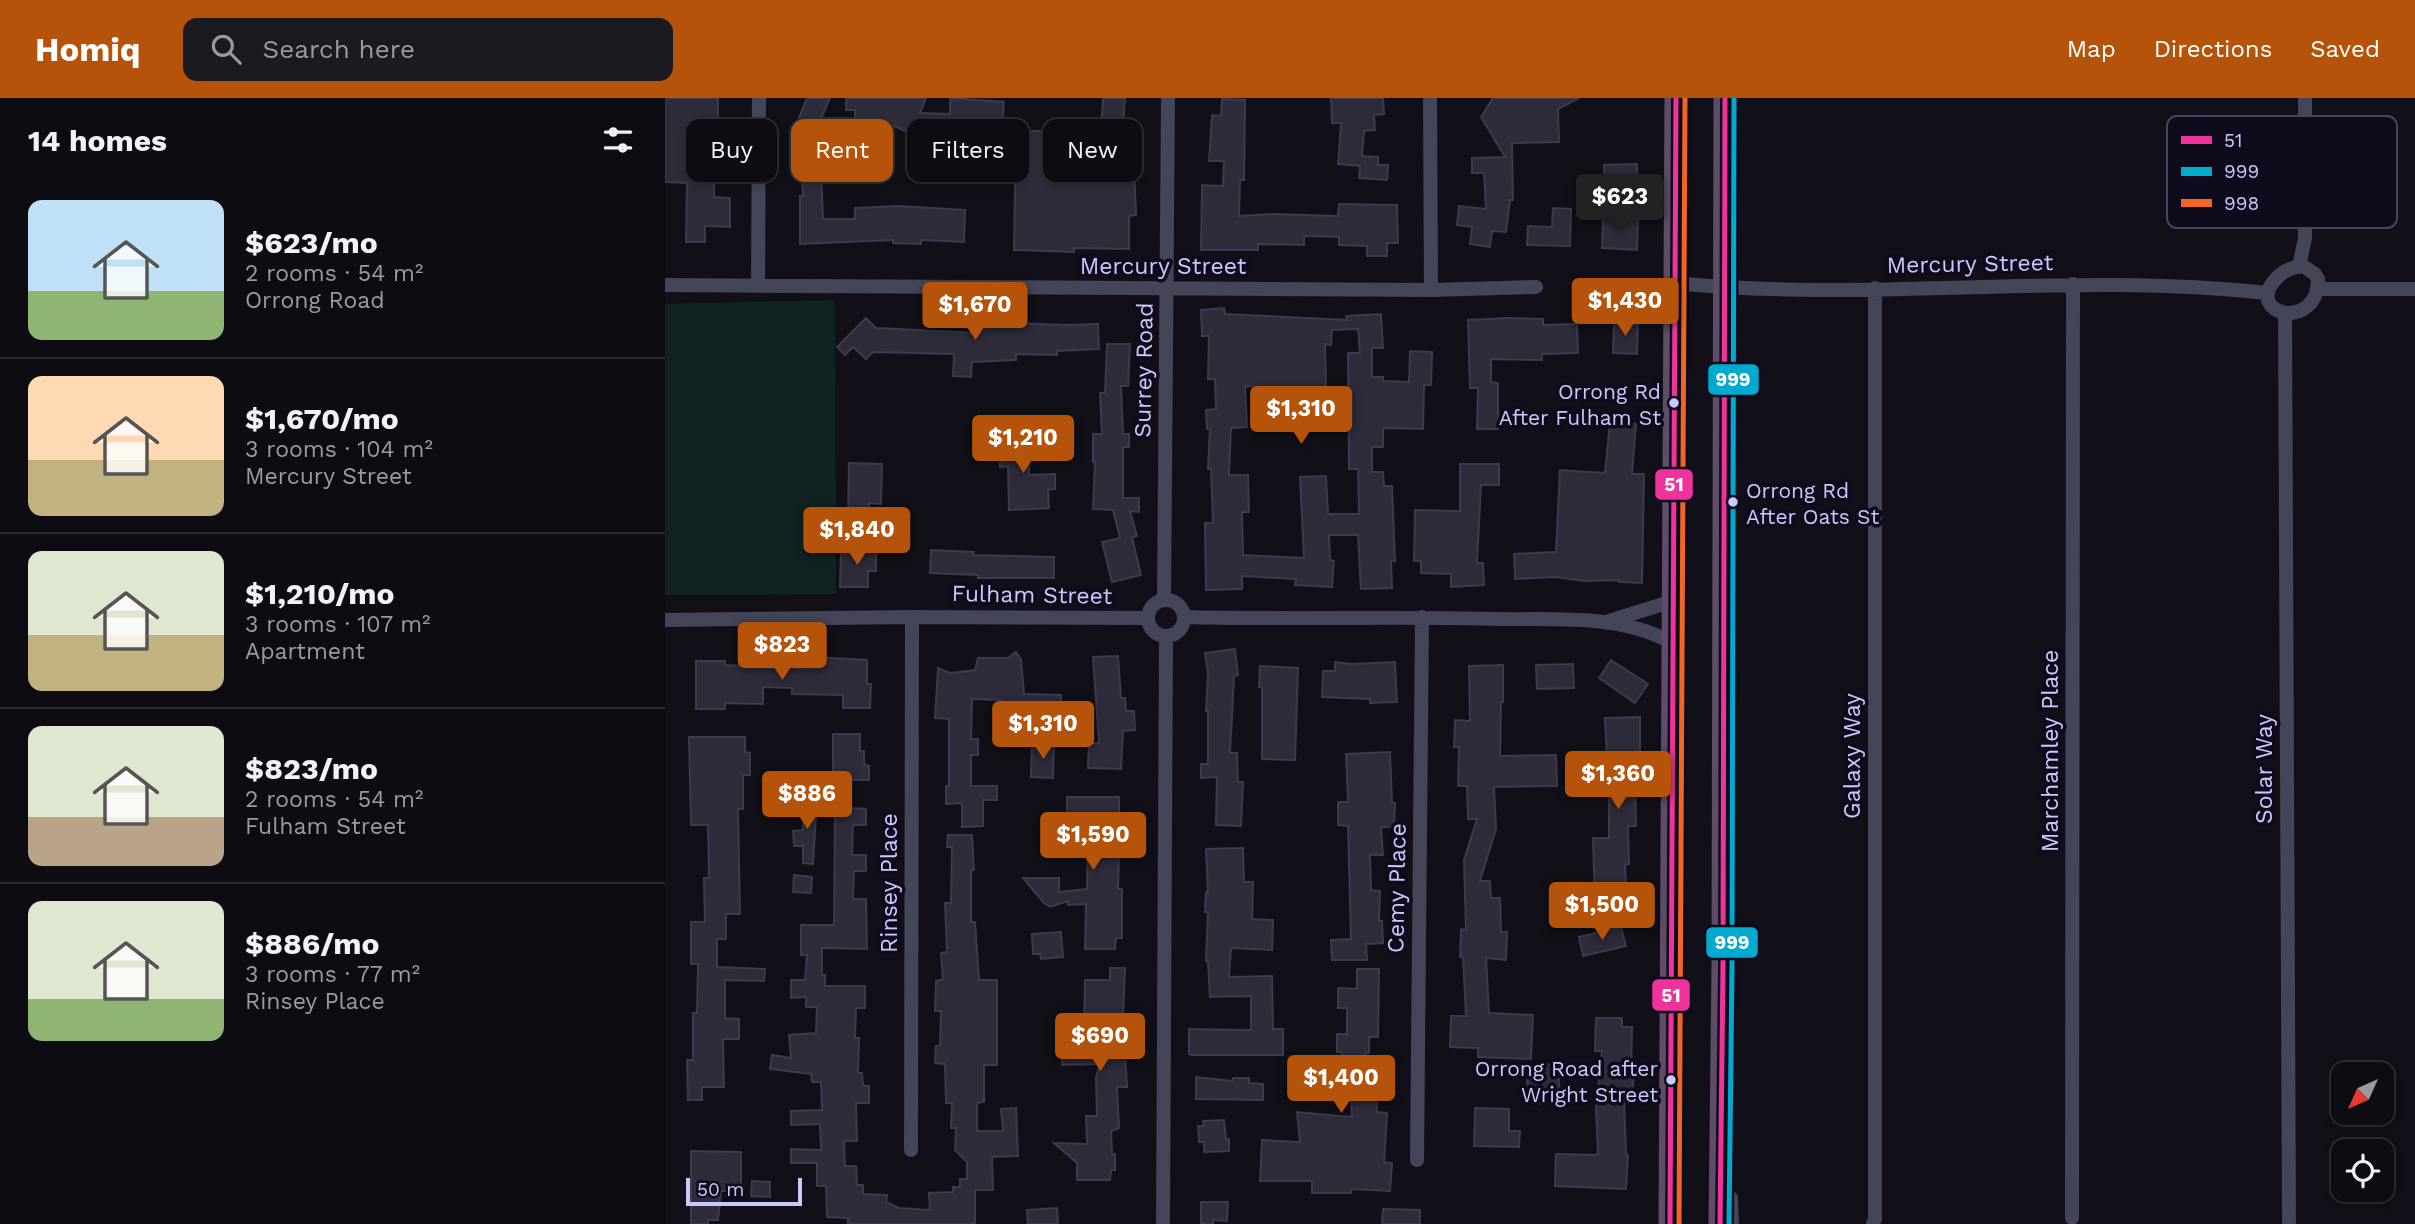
<!DOCTYPE html>
<html lang="en">
<head>
<meta charset="utf-8">
<style>
	:root { --surface:#0d0c12; --page:#1b1a20; --text:#f1f3f6; --muted:#9a9b9f; --line:#2d2c32; --accent:#b45309 }
	body { margin:0; font-family:"Work Sans",sans-serif; background:var(--page); color:var(--text); height:100vh; display:flex; flex-direction:column; font-size:26px; white-space:nowrap }
	* { box-sizing:border-box; margin:0 }
	p { font-size:23px; color:var(--muted) }
	.icon { flex:none; width:38px; height:38px; fill:none; stroke:currentColor; stroke-width:2; stroke-linecap:round; stroke-linejoin:round }
	.map { position:relative; flex:1; overflow:hidden }
	.side { display:flex; flex-direction:column; background:var(--surface); width:665px }
	.side>* { flex:none }
	.banner { position:absolute; left:21px; top:21px; width:665px; height:63px; display:flex; gap:14px }
	.needle { width:46px; rotate:225deg }
	.buttons { position:absolute; left:1666px; top:964px; display:grid; gap:14px }
	.buttons a { display:grid; place-items:center; width:63px; height:63px; border-radius:14px; background:var(--surface); box-shadow:0 4px 10px #0003,0 0 0 2px var(--line); font-size:35px }
	.scale { position:absolute; left:21px; bottom:18px; width:116px; box-sizing:border-box; padding-left:7px; border:4px solid #cbc8fd; border-top:0; font-size:19px; line-height:24px; white-space:nowrap; color:#cbc8fd; -webkit-text-stroke:5px #0e0c1c; paint-order:stroke }
	.price { position:absolute; translate:-50% -60px; padding:0 16px; border-radius:7px; background:var(--accent); color:#fff; font-size:23px; line-height:46px; filter:drop-shadow(0 2px 4px #0008) }
	.price::after { content:''; position:absolute; left:50%; top:42px; width:21px; height:16px; margin-left:-10px; background:inherit; clip-path:polygon(0 0,100% 0,50% 100%) }
	.price.on { background:#222; color:#fff }
	ul { padding:0; list-style:none }
	li { display:flex; align-items:center; gap:21px; height:175px; padding:0 28px }
	li+li { border-top:2px solid var(--line) }
	li span { display:grid; place-items:center; flex:none; width:196px; height:140px; border-radius:14px; color:#555 }
	li>.icon { margin-inline-start:auto }
	span .icon { width:84px; height:84px; fill:#fffc; stroke-width:1 }
	li b { font-size:30px }
	h2 { display:flex; justify-content:space-between; align-items:center; height:84px; padding:0 28px; font-size:30px }
	.chip { padding:0 24px; border-radius:14px; background:var(--surface); box-shadow:0 4px 10px #0003,0 0 0 2px var(--line); font-size:24px; line-height:63px }
	.chip.on { background:var(--accent); color:#fff }
	header { display:flex; align-items:center; gap:42px; box-sizing:border-box; height:98px; padding:0 35px; background:var(--accent); color:#fff }
	header strong { font-size:33px }
	nav { display:flex; gap:38px; margin-inline-start:auto; font-size:24px }
	.search { width:490px; height:63px; background:var(--page); display:flex; align-items:center; gap:18px; box-sizing:border-box; padding:0 24px; border-radius:14px; color:var(--muted); font-size:26px }
	main { display:flex; flex:1; min-height:0 }
	.map>svg:first-child { display:block }
</style>
</head>
<body>
<header>
<strong>Homiq</strong>
<div class="search"><svg class="icon" aria-label="search" viewBox="0 0 24 24"><circle cx="10" cy="10" r="6"/><path d="M15 15l6 6"/></svg>Search here</div>
<nav><a>Map</a><a>Directions</a><a>Saved</a></nav>
</header>
<main>
<section class="side">
<h2>14 homes<svg class="icon" aria-label="filters" viewBox="0 0 24 24"><path d="M4 7h16M4 17h16"/><circle cx="9" cy="7" r="2"/><circle cx="15" cy="17" r="2"/></svg></h2>
<ul>
<li><span style="background:linear-gradient(#bfe0f5 65%,#8fb573 0)"><svg class="icon" aria-label="home" viewBox="0 0 24 24"><path d="M3 11l9-7 9 7M6 9v11h12V9"/></svg></span><div><b>$623/mo</b><p>2 rooms · 54 m²</p><p>Orrong Road</p></div></li>
<li><span style="background:linear-gradient(#ffd9b3 60%,#c2b280 0)"><svg class="icon" aria-label="home" viewBox="0 0 24 24"><path d="M3 11l9-7 9 7M6 9v11h12V9"/></svg></span><div><b>$1,670/mo</b><p>3 rooms · 104 m²</p><p>Mercury Street</p></div></li>
<li><span style="background:linear-gradient(#dfe7d0 60%,#c2b280 0)"><svg class="icon" aria-label="home" viewBox="0 0 24 24"><path d="M3 11l9-7 9 7M6 9v11h12V9"/></svg></span><div><b>$1,210/mo</b><p>3 rooms · 107 m²</p><p>Apartment</p></div></li>
<li><span style="background:linear-gradient(#dfe7d0 65%,#b9a48a 0)"><svg class="icon" aria-label="home" viewBox="0 0 24 24"><path d="M3 11l9-7 9 7M6 9v11h12V9"/></svg></span><div><b>$823/mo</b><p>2 rooms · 54 m²</p><p>Fulham Street</p></div></li>
<li><span style="background:linear-gradient(#dfe7d0 70%,#8fb573 0)"><svg class="icon" aria-label="home" viewBox="0 0 24 24"><path d="M3 11l9-7 9 7M6 9v11h12V9"/></svg></span><div><b>$886/mo</b><p>3 rooms · 77 m²</p><p>Rinsey Place</p></div></li>
</ul>
</section>
<div class="map">
<svg width="1750" height="1126" viewBox="0 0 1750 1126">
	<rect width="100%" height="100%" fill="#111018"/>
	<path fill="#0f2322" d="M170 202 171 496 0 497V206Z"/>
	<path fill="#2e2c3b" stroke="#3c3a4d" stroke-width="2" fill-rule="evenodd" d="M4 0H53V23H65V36H57L56 41 49 40V99L65 100V129L40 128V144H21L22 85 0 84V2Z
		M142 0H165L153 28 134 20Z
		M181 0H261L255 15 285 16V0L339 4 336 40 300 37V47H286V35L242 34 216 22H190V12H181Z
		M438 0H460L458 27H471L472 66H469L471 117 464 118V151L409 150V154L349 152 351 33H436Z
		M666 0H718L719 16 709 17 710 32 699 33 697 58 713 59V67H723L722 82 694 80 695 68 673 66 676 25H667Z
		M828 0H914L893 11 894 44 847 45 848 102H845L841 134 827 133 825 149 805 146 807 129 792 127 794 108 821 111 819 75H807V60L840 59 816 19Z
		M557 1 580 2 579 82H575L574 118 608 116 673 118 674 106 732 107 733 145H722V158H702V148L674 147V139L639 138V147L593 146V152H536L537 87 558 88 559 63H544L547 17 556 18Z
		M155 45 158 121H190V110L233 108 300 112 299 144 256 142V146L228 145V142L135 146V98H138L135 46Z
		M972 66 973 94 940 95 939 67Z
		M888 110 906 111 905 148 862 147 863 128 887 129Z
		M938 121 973 122 972 152 937 150Z
		M559 210 560 216 682 222 681 218 716 216 718 250H707V279H718V283L744 284 745 253 767 254 766 287H759L758 331 718 330V349H707V374H718L719 388H727L730 463H726L727 490 696 491 693 437H664L665 462 669 463 667 489 630 487 631 481 577 478V491L541 492 540 425H548L546 371H543L545 331H542L541 312 551 311 550 281H543L544 238H537L536 212ZM693 231 695 255H683L684 371H693L694 416H663L661 378 635 379 639 460 578 457 577 414H584L583 377H564L566 330 582 329 580 288 636 291 637 329 662 328 660 246 666 247 667 232Z
		M201 220 211 230 313 235V224L350 223V225L399 227 433 226 434 251 392 253V257L351 256V262L307 264 306 279 288 278 289 256 208 254 201 261 188 249 180 257 172 249Z
		M842 220 878 221V227L912 226 913 255 877 256V262L826 261V284L833 285V331H812L813 290H805L803 222Z
		M949 223 973 224 972 256 948 255Z
		M442 246H465L463 288H456L458 336H464V349H458V400H474V414L465 413 472 438 467 439 476 477 447 484 437 444 455 440 448 412 428 411 430 364H428V336H437L435 295H440Z
		M945 324 971 326 967 376H979L977 485 954 484V482L920 483 890 479 850 481 849 456 891 454 895 372 940 375Z
		M363 335 364 377 390 376V391L383 392 384 410 344 412 343 368 335 369 334 336Z
		M184 365 217 366 216 406 204 405V426H183Z
		M795 366H834V387H816L812 465H818L819 487 786 489V476L756 475V463H749L750 412 795 413Z
		M176 451 211 453V473H203V489H175Z
		M266 452 309 454 308 457 389 459V480H313V477L265 475Z
		M570 551 573 577 569 578 565 655H572L573 684H578L576 728 551 727 552 679 536 680V666H543V613H541L543 575 540 555Z
		M351 554 356 561 359 596 396 597V611L385 610V624L358 623 359 609H336V602L307 601 306 641H313V657H306V688H332V702H318V728L297 729V705L281 706V688H284V621L270 620 273 570 285 575 310 572 313 560H343Z
		M453 558 456 600H460L461 613H469L470 632 458 633 456 671 423 670 424 645H434L428 559Z
		M148 559 202 562V586H206L205 610H178V597L127 596V590L98 589V606L60 605V611H31V563H60V567L148 571Z
		M946 562 983 586 970 605 934 580Z
		M670 564 685 566 730 564 732 604 705 605V601L657 599 658 573H670Z
		M908 566 909 590 872 591 871 567Z
		M838 567V604H836L835 658 891 657 892 688 829 689 831 731 815 783H825L826 800H835L836 834H842L841 862 821 860 824 915 868 917 866 961 813 959V950L785 949 786 918H801L798 859H795L796 831 801 832 799 762 812 721H803L802 688H793L794 649H789L790 622 805 623 804 568Z
		M595 568 633 570 630 662 597 661V589H594Z
		M975 619V681H970L971 728H963L964 766H960L962 809 930 810 928 740H944V682H941L940 661H942L940 620Z
		M168 636H195V653H199V666L204 668V682H186V710L201 711V727H188L187 757H201V773H189L188 801H201L202 851 157 850V877H160V888H200V910H191L190 940H194L193 975H197L198 988H204V1005H191L192 1043H179L180 1068H191L192 1087H198V1096L222 1097 221 1104 234 1110 265 1112 264 1095 288 1094V1089H295V1081H302V1064L290 1052 291 1030H286L287 1005H281L280 966 270 965 271 948H275L276 913H270L271 883 278 881 276 855 282 854 280 805H286L287 749H282L283 737H307L309 772H306V824H310L314 882H332V967H319V1004L312 1005V1033H338L336 1011 351 1010 353 1058 327 1059 328 1092H310V1126H183V1120L162 1119 161 1088H152V1065H126V1051L156 1052 155 1026 126 1027V1013L157 1012 156 984H147L146 976 105 971 107 957 126 960 124 937 151 935 152 909H141V899L126 900V882H140L142 857H136V827H169L170 709 168 708Z
		M24 639H80V654L85 655V677H78V711H73L75 816H61V841H52V869L100 871 99 883 60 882V920L74 921V941H58L59 989H37V1002H23L22 962H28V915H32L33 866H26V824H40L39 780H44L43 727H26Z
		M367 646 389 647 388 680 366 679Z
		M725 654 727 705H730L729 729H716L718 757H705L706 792 715 793 714 823H717L718 845 701 846 702 862H667L666 842 686 841 683 728 673 727V704H683L681 656Z
		M402 699H454V731H448V756H454L453 791H457V840H451L450 851H420L421 806 403 807V803L385 809 378 804 358 780H394V794L422 791 423 731H402Z
		M139 701 152 702 148 766 138 765V748H129L128 733 138 732Z
		M578 750 579 784H588L587 821 608 822 607 852 566 850 564 879 607 878 608 931H618V957H526L524 956V931L586 932V898L545 899 543 864 541 863 543 814H540L541 794H543L541 751Z
		M129 777 147 779 146 795 128 794Z
		M956 829 961 848 918 858 914 839Z
		M396 834 398 859 376 861 375 856H368L367 836Z
		M445 870H460L458 919 462 989H452L454 1030 446 1033 447 1056H450V1072H446L445 1082H412V1065L389 1045 422 1046 421 1018H432L431 979 435 966 397 967V946H414V932H419L420 882H445Z
		M692 871H714L713 939H704V955H700L701 982 711 981 712 1014 722 1015 719 1064 727 1065 725 1093 686 1091V1095H647V1083H595L597 1042 635 1044 632 1014 687 1019 685 988H678L677 954H672V936H682V910H673V890L692 891Z
		M931 920H957V929H967L966 975 969 976 967 1002 959 1001 961 1056 963 1057 961 1091 890 1088 891 1056 931 1057 933 1055 931 1011 937 953H930Z
		M893 966 895 1005 873 1006 872 992H863L861 967Z
		M531 979 568 983V980H584V985L598 986V1002L531 1001Z
		M810 1010 844 1011V1033H855L854 1049 809 1048Z
		M559 1022 561 1042 564 1041V1053L539 1054V1044H534L533 1028H539L538 1023Z
		M26 1053 76 1054V1093H56L53 1122H43V1126H26Z
		M87 1083 105 1084V1099L86 1098Z
		M536 1104H563L562 1123 548 1122V1126H536Z
		M392 1110 393 1126H363L362 1112Z
		M718 1111 755 1112V1126H717Z"/>
	<g fill="none" stroke-linecap="round" stroke-linejoin="round">
		<path stroke="#444559" stroke-width="14" d="M765 0 766 192
			M1638 168 1650 176 1653 181C1653 234 1581 217 1609 183 1617 173 1626 169 1638 168Z
			M1634 169 1640 140V0
			M1010 185C1206 205 1405 173 1602 195
			M0 187 766 192 871 189
			M93 188 94 0
			M1653 191H1750
			M1620 215 1624 1126
			M483 520a18 18 0 1 1 36 0a18 18 0 1 1-36 0Z
			M499 502 503 0
			M519 519C624 522 730 518 835 521 892 522 956 516 1008 545
			M0 522 247 519 482 520
			M944 523 1008 503
			M246 1052 247 519
			M752 1062 757 519
			M1066 1100 1067 1126
			M1407 1120 1408 186
			M498 1126 501 538
			M1208 1126 1210 1121V190"/>
		<path stroke="#5d4d68" stroke-width="23" d="M1005 1126 1011 0
			M1055 1126 1058 868 1060 0"/>
		<g stroke="#0e0c1c" stroke-width="10">
			<path id="bus-1" d="M1005 1126 1011 0
				M1055 1126 1058 868 1060 0"/>
		</g>
		<g stroke="#0e0c1c" stroke-width="10">
			<path id="bus-2" d="M1064 1126 1067 868 1069 0"/>
		</g>
		<g stroke="#0e0c1c" stroke-width="10">
			<path id="bus-3" d="M1014 1126 1020 0"/>
		</g>
		<use href="#bus-1" stroke="#ef339a" stroke-width="5"/>
		<use href="#bus-2" stroke="#00a9ce" stroke-width="5"/>
		<use href="#bus-3" stroke="#f26522" stroke-width="5"/>
	</g>
	<g fill="#cbc8fd" stroke="#0e0c1c" stroke-width="2.5">
		<circle cx="1009" cy="305" r="6"/>
		<circle cx="1068" cy="404" r="6"/>
		<circle cx="1006" cy="982" r="6"/>
	</g>
	<g text-anchor="middle" dominant-baseline="central" stroke-width="7" stroke-linejoin="round" paint-order="stroke">
		<g font-size="21" fill="#cbc8fd" stroke="#0e0c1c" text-anchor="end">
			<text x="996" y="293">Orrong Rd<tspan x="996" dy="26">After Fulham St</tspan></text>
			<text x="1081" y="392" text-anchor="start">Orrong Rd<tspan x="1081" dy="26">After Oats St</tspan></text>
			<text x="993" y="970">Orrong Road after<tspan x="993" dy="26">Wright Street</tspan></text>
		</g>
		<g font-size="23" fill="#cbc8fd" stroke="#0e0c1c">
			<text transform="translate(1305 166) rotate(-1)">Mercury Street</text>
			<text x="498" y="168">Mercury Street</text>
			<text transform="translate(479 272) rotate(-89)">Surrey Road</text>
			<text transform="translate(367 497) rotate(1)">Fulham Street</text>
			<text transform="translate(1385 653) rotate(-90)">Marchamley Place</text>
			<text transform="translate(1187 658) rotate(-90)">Galaxy Way</text>
			<text transform="translate(1599 671) rotate(-90)">Solar Way</text>
			<text transform="translate(224 785) rotate(-90)">Rinsey Place</text>
			<text transform="translate(732 790) rotate(-89)">Cemy Place</text>
		</g>
	</g>
	<rect x="1502" y="18" width="230" height="112" rx="10" fill="#0e0c1c" stroke="#474460" stroke-width="2"/>
	<rect x="1516" y="38" width="31" height="8" fill="#ef339a"/>
	<rect x="1516" y="69" width="31" height="9" fill="#00a9ce"/>
	<rect x="1516" y="101" width="31" height="8" fill="#f26522"/>
	<g font-size="19" fill="#cbc8fd">
		<text x="1559" y="49">51</text>
		<text x="1559" y="80">999</text>
		<text x="1559" y="112">998</text>
	</g>
	<g stroke="#0e0c1c" stroke-width="2.5">
		<rect x="1042" y="265" width="53" height="33" rx="7" fill="#00a9ce"/>
		<rect x="989" y="370" width="40" height="33" rx="7" fill="#ef339a"/>
		<rect x="1040" y="828" width="54" height="33" rx="7" fill="#00a9ce"/>
		<rect x="986" y="880" width="40" height="34" rx="7" fill="#ef339a"/>
	</g>
	<g font-size="19" text-anchor="middle" font-weight="bold" fill="#fff">
		<text x="1068" y="288">999</text>
		<text x="1009" y="393">51</text>
		<text x="1067" y="851">999</text>
		<text x="1006" y="904">51</text>
	</g>
</svg>
<div class="buttons">
<a><svg class="needle" viewBox="-14 -14 28 28"><path d="M0-13l5 13h-10z" fill="#e53935"/><path d="M0 13l5-13h-10z" fill="#9a9b9f"/></svg></a>
<a><svg class="icon" aria-label="locate" viewBox="0 0 24 24"><circle cx="12" cy="12" r="6"/><path d="M12 2v4M12 18v4M2 12h4M18 12h4"/></svg></a>
</div>
<div class="scale">50 m</div>
<b class="price on" style="left:955px;top:136px">$623</b>
<b class="price" style="left:960px;top:240px">$1,430</b>
<b class="price" style="left:310px;top:244px">$1,670</b>
<b class="price" style="left:636px;top:348px">$1,310</b>
<b class="price" style="left:358px;top:377px">$1,210</b>
<b class="price" style="left:192px;top:469px">$1,840</b>
<b class="price" style="left:117px;top:584px">$823</b>
<b class="price" style="left:378px;top:663px">$1,310</b>
<b class="price" style="left:953px;top:713px">$1,360</b>
<b class="price" style="left:142px;top:733px">$886</b>
<b class="price" style="left:428px;top:774px">$1,590</b>
<b class="price" style="left:937px;top:844px">$1,500</b>
<b class="price" style="left:435px;top:975px">$690</b>
<b class="price" style="left:676px;top:1017px">$1,400</b>
<div class="banner">
<a class="chip">Buy</a>
<a class="chip on">Rent</a>
<a class="chip">Filters</a>
<a class="chip">New</a>
</div>
</div>
</main>
</body>
</html>
